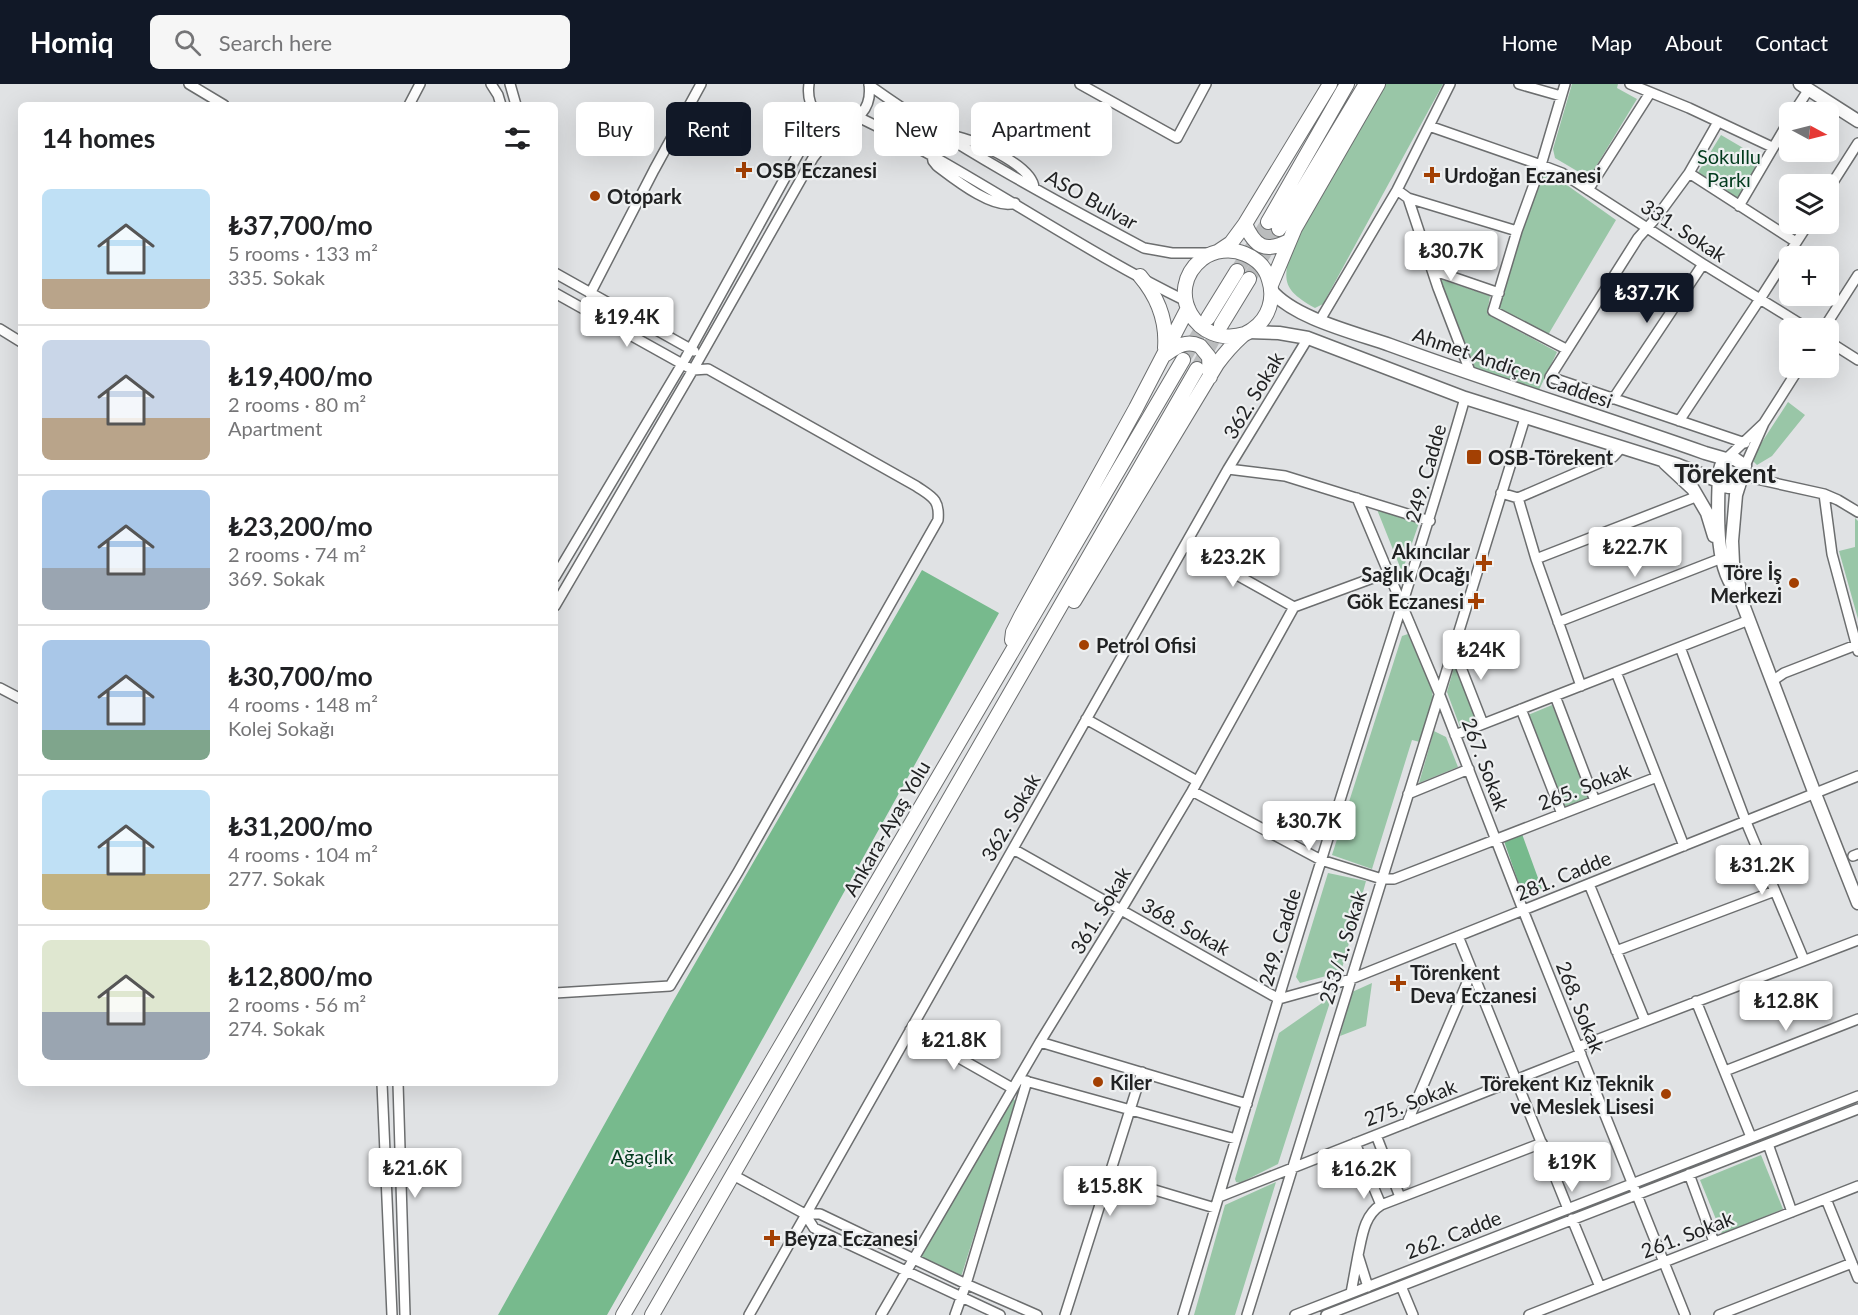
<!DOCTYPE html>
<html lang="en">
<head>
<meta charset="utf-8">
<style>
	:root { --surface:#fff; --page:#f6f6f6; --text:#202124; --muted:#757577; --line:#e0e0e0; --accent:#111827 }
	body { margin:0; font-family:Lato,sans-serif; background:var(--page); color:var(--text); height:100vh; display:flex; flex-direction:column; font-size:22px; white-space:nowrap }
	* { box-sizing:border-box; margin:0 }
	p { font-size:20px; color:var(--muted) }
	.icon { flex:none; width:33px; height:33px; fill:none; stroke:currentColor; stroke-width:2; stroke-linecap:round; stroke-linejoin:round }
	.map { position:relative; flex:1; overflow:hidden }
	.details { position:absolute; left:18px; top:18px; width:540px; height:984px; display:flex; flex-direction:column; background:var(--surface); border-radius:9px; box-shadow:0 6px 24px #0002 }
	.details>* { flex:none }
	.guide { position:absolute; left:576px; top:18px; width:570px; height:54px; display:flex; gap:12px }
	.needle { width:39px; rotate:97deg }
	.tools { position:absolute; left:1779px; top:18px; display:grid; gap:12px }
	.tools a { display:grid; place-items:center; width:60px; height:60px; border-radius:9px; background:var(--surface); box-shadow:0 6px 24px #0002; font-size:30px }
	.price { position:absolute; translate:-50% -51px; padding:0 14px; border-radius:6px; background:#fff; color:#222; font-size:20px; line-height:39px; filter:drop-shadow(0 2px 3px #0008) }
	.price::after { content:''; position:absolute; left:50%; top:36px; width:18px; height:14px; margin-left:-9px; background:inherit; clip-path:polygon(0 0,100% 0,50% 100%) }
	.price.active { background:var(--accent); color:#fff }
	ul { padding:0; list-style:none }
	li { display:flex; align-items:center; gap:18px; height:150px; padding:0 24px }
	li+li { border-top:2px solid var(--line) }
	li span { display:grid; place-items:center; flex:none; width:168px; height:120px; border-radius:9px; color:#555 }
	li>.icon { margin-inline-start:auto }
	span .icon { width:72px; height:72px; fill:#fffc; stroke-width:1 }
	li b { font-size:26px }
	h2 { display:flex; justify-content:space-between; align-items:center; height:72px; padding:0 24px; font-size:26px }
	.tag { padding:0 21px; border-radius:9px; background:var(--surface); box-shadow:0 6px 24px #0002; font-size:21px; line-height:54px }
	.tag.active { background:var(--accent); color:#fff }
	header { display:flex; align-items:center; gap:36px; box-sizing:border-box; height:84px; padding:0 30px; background:var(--accent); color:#fff }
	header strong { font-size:28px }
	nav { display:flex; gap:33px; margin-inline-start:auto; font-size:21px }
	.search { width:420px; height:54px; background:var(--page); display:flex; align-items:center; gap:15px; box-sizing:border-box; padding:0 21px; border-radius:9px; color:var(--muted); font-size:22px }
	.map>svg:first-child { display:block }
</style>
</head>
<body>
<header>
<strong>Homiq</strong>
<div class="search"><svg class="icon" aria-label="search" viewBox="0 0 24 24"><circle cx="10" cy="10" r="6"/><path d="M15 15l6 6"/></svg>Search here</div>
<nav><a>Home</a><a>Map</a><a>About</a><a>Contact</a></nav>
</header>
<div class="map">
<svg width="1858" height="1231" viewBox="0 0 1858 1231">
	<rect width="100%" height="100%" fill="#e0e2e4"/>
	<path fill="#99c6a7" d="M1386 0H1443L1323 220 1315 224C1286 207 1281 200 1291 166Z
		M1572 0H1618L1617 4 1637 15 1589 94 1555 74 1553 65Z
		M1721 51 1762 75 1738 116 1697 90Z
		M1545 87 1557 94 1616 136 1548 251 1498 224 1522 145Z
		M1440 195 1490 212 1487 230 1557 268 1539 306 1475 284Z
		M1788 318 1805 331 1772 372 1757 381 1751 375Z
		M1376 423 1419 439 1402 488Z
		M1855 434 1858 437V535L1839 467 1855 463Z
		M1408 550 1432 606 1433 616 1420 658 1412 656 1372 785 1332 771 1402 552Z
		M1455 580 1476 637 1460 643 1447 608Z
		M1552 621 1590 713 1565 723 1528 631Z
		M1434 647 1446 653 1458 683 1419 699Z
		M1328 789 1366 797 1341 888 1300 899 1296 893Z
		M1372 899 1366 942 1340 952 1352 908Z
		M1332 912 1278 1080 1240 1099 1236 1098 1235 1095 1279 949Z
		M1013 1014 1016 1018 961 1193 919 1174 1009 1016Z
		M1761 1071 1783 1125 1722 1150 1700 1096Z
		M1276 1098 1235 1231H1194L1225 1121Z"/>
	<path fill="#77ba8d" d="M922 486 999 529 687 1091 607 1231H498L671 921Z
		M1522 750 1542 805 1523 812 1504 757Z"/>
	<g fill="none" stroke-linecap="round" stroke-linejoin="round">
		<path stroke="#babcbd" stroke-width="14" stroke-dasharray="14 7" stroke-linecap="butt" d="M1237 187 1268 138
			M1249 195 1279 145
			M1183 276 1208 234
			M1197 285 1221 241"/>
		<g stroke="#6c6e6f" stroke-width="12">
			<path id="minor" d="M189 0 224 21
				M491 0 498 11 501 21
				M510 0 516 21
				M809 0C802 51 876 52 869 0
				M1080 0 1177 54 1206 0
				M1519 0 1561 12
				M1565 0 1541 81 1517 147 1493 227 1566 265
				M1630 0 1689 24 1772 63
				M869 1C956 63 1050 114 1144 164L1172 169H1211
				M409 21 420 0
				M1794 28 1809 5
				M858 33C971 87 1073 162 1186 217
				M1718 38 1689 89 1656 134 1638 154 1550 293 1745 359
				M1429 42 1541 81 1562 89 1703 180 1807 244
				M948 51C968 52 1033 81 1034 104
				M932 71 933 77 937 82C953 94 994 127 1015 119
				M1689 89 1796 158
				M1397 106 1408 114 1517 147
				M1588 106 1650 9
				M1828 106 1858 59
				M1408 114 1438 204 1471 290
				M1739 122 1790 35
				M1432 186 1499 209
				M555 189 694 267
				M555 209 693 286 708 285 916 402C932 413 940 415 938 436L738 788 670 902 555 909
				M590 210 654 86 701 0
				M1320 236 1397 106 1450 0
				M1824 244 1858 191
				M0 245 21 258
				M1828 257 1858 276
				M1613 315 1703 180
				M1679 337 1760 215 1808 140
				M1764 339 1799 284
				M1726 375 1764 339 1745 382
				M1228 385 1285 392 1430 437
				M1743 392 1824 410 1838 416 1858 428
				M1501 409 1518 414 1613 373 1622 363
				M1824 410 1832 470 1858 567
				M1357 414 1439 609 1523 826 1685 1231
				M1518 414 1536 475 1581 602
				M1185 462 1294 523
				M1536 475 1698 412
				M555 493 685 275 802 63 817 29
				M555 522 694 284 813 74 830 52 849 37
				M1558 538 1722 474
				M1453 563 1483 640
				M1680 563 1746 738 1804 876
				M1616 588 1684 762
				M1772 597 1784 589 1856 561
				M0 604 21 615
				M1555 612 1595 717
				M1521 625 1562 730
				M1086 635 1197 697
				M1455 651 1749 536
				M1192 707 1321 776 1382 795H1394L1657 693
				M1408 710 1469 685
				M1013 765 1279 915 1351 895 1858 692
				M1853 772 1858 770
				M1589 800 1645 937
				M1458 852 1568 1125
				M1616 867 1775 807
				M1696 917 1751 1053
				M910 946 1012 1004
				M1040 958 1247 1020
				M1578 963 1858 856
				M1725 987 1858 935
				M1022 996 1236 1055
				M382 999 392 1231
				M398 999 405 1231
				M1407 1039 1472 887
				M1376 1051 1400 1113
				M1355 1059 1381 1121C1364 1131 1362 1153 1358 1171
				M1768 1060 1792 1128
				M1689 1090 1714 1158
				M733 1091 805 1130
				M1108 1092 1215 1124
				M1219 1113 1581 970
				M1826 1115 1858 1194
				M1381 1121 1542 1059
				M1572 1135 1600 1203
				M1401 1202 1413 1231
				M1351 1209 1358 1171 1368 1203
				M749 1231 1228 385 1308 254
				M881 1231 1040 958 1121 826 1192 707 1294 523 1389 488
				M955 1231 966 1200 1027 997
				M1000 1231 814 1144 805 1130H820L966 1200 1037 1231
				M1065 1231 1142 988
				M1183 1231C1229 1079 1274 926 1322 774 1369 621 1421 468 1465 314
				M1247 1231 1525 334
				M1295 1231 1858 1012
				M1326 1231 1858 1025
				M1529 1231 1858 1102
				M1719 1231 1852 1179"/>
		</g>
		<g stroke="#6c6e6f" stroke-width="15">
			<path id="major" d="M1800 0 1858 37
				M1271 206C1293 234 1356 249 1390 261 1494 299 1600 332 1705 369L1726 375H1735L1745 382 1736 411 1732 457 1733 479 1739 501V510C1713 486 1718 422 1719 389L1721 382 1726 375
				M1248 248 1279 249 1308 254 1465 314 1678 381 1718 397 1724 402 1729 403 1739 402
				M1665 379 1693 405 1707 429 1714 452
				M1739 510 1815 710 1858 819"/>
		</g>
		<g stroke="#6c6e6f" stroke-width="16">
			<path id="highway" d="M1268 138 1347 0
				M1245 140C1255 163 1265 169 1289 157
				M1279 145 1366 0
				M1219 167 1231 159 1245 140 1330 0
				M1140 192C1157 212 1167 237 1165 264
				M1271 201 1295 144 1378 0
				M1208 234 1237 187
				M1221 241 1249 195
				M1163 272C1175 264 1185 255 1200 262L1209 273 1210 293
				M1074 517 1217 280C1225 269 1232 261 1242 252 1245 249 1250 248 1253 245 1269 234 1275 214 1269 196 1266 184 1257 175 1245 170 1231 164 1214 166 1202 175 1163 206 1196 265 1245 250
				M1012 556 1013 548 1021 532 1136 324 1188 224
				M623 1231 1183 276
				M652 1231 1197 285"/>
		</g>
		<use href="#minor" stroke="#fff" stroke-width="9"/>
		<use href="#major" stroke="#fff" stroke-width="12"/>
		<use href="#highway" stroke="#fff" stroke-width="14"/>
	</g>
	<g fill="#a34003" stroke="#eef0f1" stroke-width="2">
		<path d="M741 77h6v6h6v6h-6v6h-6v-6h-6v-6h6z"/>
		<path d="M1429 82h6v6h6v6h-6v6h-6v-6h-6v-6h6z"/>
		<circle cx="595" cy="112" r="6"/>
		<rect x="1466" y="365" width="16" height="16" rx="3"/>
		<path d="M1481 470h6v6h6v6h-6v6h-6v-6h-6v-6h6z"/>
		<circle cx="1794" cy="499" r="6"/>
		<path d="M1473 508h6v6h6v6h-6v6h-6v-6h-6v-6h6z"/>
		<circle cx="1084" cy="561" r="6"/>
		<path d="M1395 890h6v6h6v6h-6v6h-6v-6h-6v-6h6z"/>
		<circle cx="1098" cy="998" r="6"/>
		<circle cx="1666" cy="1010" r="6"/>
		<path d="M769 1145h6v6h6v6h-6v6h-6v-6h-6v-6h6z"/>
	</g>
	<g text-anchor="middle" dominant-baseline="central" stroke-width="4.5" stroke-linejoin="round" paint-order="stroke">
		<g font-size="20" fill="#023a1d" stroke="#eef0f1">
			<text x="1729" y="72">Sokullu<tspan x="1729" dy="23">Parkı</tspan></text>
			<text x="642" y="1072">Ağaçlık</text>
		</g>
		<g font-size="20" font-weight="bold" fill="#212223" stroke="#eef0f1" text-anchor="start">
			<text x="756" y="86">OSB Eczanesi</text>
			<text x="1444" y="91">Urdoğan Eczanesi</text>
			<text x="607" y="112">Otopark</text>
			<text x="1488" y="373">OSB-Törekent</text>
			<text x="1470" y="467" text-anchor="end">Akıncılar<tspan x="1470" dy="23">Sağlık Ocağı</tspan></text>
			<text x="1782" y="488" text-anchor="end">Töre İş<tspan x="1782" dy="23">Merkezi</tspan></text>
			<text x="1464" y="517" text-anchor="end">Gök Eczanesi</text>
			<text x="1096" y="561">Petrol Ofisi</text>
			<text x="1410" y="888">Törenkent<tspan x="1410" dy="23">Deva Eczanesi</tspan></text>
			<text x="1110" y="998">Kiler</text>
			<text x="1654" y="999" text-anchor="end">Törekent Kız Teknik<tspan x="1654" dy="23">ve Meslek Lisesi</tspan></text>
			<text x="784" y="1154">Beyza Eczanesi</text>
		</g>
		<g font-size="20" fill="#212223" stroke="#eef0f1">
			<text transform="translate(1092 115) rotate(29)">ASO Bulvar</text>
			<text transform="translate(1684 146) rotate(33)">331. Sokak</text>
			<text transform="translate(1513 283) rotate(19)">Ahmet Andiçen Caddesi</text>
			<text transform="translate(1253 311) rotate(-59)">362. Sokak</text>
			<text transform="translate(1425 389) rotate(-74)">249. Cadde</text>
			<text transform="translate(1486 680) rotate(69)">267. Sokak</text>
			<text transform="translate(1584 702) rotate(-21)">265. Sokak</text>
			<text transform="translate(1010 733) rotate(-60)">362. Sokak</text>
			<text transform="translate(886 744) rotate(-60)">Ankara-Ayaş Yolu</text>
			<text transform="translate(1563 791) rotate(-22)">281. Cadde</text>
			<text transform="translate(1100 826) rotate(-59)">361. Sokak</text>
			<text transform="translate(1186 842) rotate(29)">368. Sokak</text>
			<text transform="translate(1279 853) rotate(-73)">249. Cadde</text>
			<text transform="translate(1342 863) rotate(-73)">253/1. Sokak</text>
			<text transform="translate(1581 923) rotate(68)">268. Sokak</text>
			<text transform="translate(1410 1018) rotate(-21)">275. Sokak</text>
			<text transform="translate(1453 1150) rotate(-21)">262. Cadde</text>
			<text transform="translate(1687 1150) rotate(-21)">261. Sokak</text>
		</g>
		<g font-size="26" font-weight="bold" fill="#212223" stroke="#eef0f1">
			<text x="1725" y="389">Törekent</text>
		</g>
	</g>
</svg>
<div class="tools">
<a><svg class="needle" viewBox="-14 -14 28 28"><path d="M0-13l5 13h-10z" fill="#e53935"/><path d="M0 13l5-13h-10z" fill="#757577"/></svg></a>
<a><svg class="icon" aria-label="layers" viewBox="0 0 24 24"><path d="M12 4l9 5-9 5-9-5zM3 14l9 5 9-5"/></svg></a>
<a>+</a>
<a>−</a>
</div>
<b class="price" style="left:1451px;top:198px">₺30.7K</b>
<b class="price active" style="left:1647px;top:240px">₺37.7K</b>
<b class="price" style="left:627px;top:264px">₺19.4K</b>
<b class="price" style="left:1635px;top:494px">₺22.7K</b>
<b class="price" style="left:1233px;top:504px">₺23.2K</b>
<b class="price" style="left:1481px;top:597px">₺24K</b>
<b class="price" style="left:1309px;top:768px">₺30.7K</b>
<b class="price" style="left:1762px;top:812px">₺31.2K</b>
<b class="price" style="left:1786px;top:948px">₺12.8K</b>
<b class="price" style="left:954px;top:987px">₺21.8K</b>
<b class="price" style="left:1572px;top:1109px">₺19K</b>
<b class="price" style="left:415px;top:1115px">₺21.6K</b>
<b class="price" style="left:1364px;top:1116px">₺16.2K</b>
<b class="price" style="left:1110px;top:1133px">₺15.8K</b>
<div class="guide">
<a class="tag">Buy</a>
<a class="tag active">Rent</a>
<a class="tag">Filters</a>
<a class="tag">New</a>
<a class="tag">Apartment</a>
</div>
<section class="details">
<h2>14 homes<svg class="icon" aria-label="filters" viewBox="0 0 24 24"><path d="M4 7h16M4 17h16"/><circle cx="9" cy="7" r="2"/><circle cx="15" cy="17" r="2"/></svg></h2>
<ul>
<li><span style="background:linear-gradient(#bfe0f5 75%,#b9a48a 0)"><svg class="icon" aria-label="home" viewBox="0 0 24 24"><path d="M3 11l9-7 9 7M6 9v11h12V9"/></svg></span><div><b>₺37,700/mo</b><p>5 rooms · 133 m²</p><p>335. Sokak</p></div></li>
<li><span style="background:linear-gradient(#c9d6e8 65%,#b9a48a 0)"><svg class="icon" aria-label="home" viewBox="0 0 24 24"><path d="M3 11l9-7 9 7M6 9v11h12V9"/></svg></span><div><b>₺19,400/mo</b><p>2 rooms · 80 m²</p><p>Apartment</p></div></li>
<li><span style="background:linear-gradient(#a9c7e8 65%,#9aa5b1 0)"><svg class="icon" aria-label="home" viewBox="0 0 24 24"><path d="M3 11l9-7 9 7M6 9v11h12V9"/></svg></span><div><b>₺23,200/mo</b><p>2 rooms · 74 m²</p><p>369. Sokak</p></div></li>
<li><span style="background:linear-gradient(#a9c7e8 75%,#7fa58c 0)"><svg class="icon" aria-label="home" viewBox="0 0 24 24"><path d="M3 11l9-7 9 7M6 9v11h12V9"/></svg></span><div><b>₺30,700/mo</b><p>4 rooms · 148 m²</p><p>Kolej Sokağı</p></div></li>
<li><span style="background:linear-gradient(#bfe0f5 70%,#c2b280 0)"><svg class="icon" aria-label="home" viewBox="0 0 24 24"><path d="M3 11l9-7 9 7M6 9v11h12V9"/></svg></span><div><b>₺31,200/mo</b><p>4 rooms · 104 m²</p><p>277. Sokak</p></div></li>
<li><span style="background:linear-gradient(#dfe7d0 60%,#9aa5b1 0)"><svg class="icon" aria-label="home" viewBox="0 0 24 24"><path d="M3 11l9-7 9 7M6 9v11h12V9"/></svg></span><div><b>₺12,800/mo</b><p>2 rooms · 56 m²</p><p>274. Sokak</p></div></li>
</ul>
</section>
</div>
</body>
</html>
